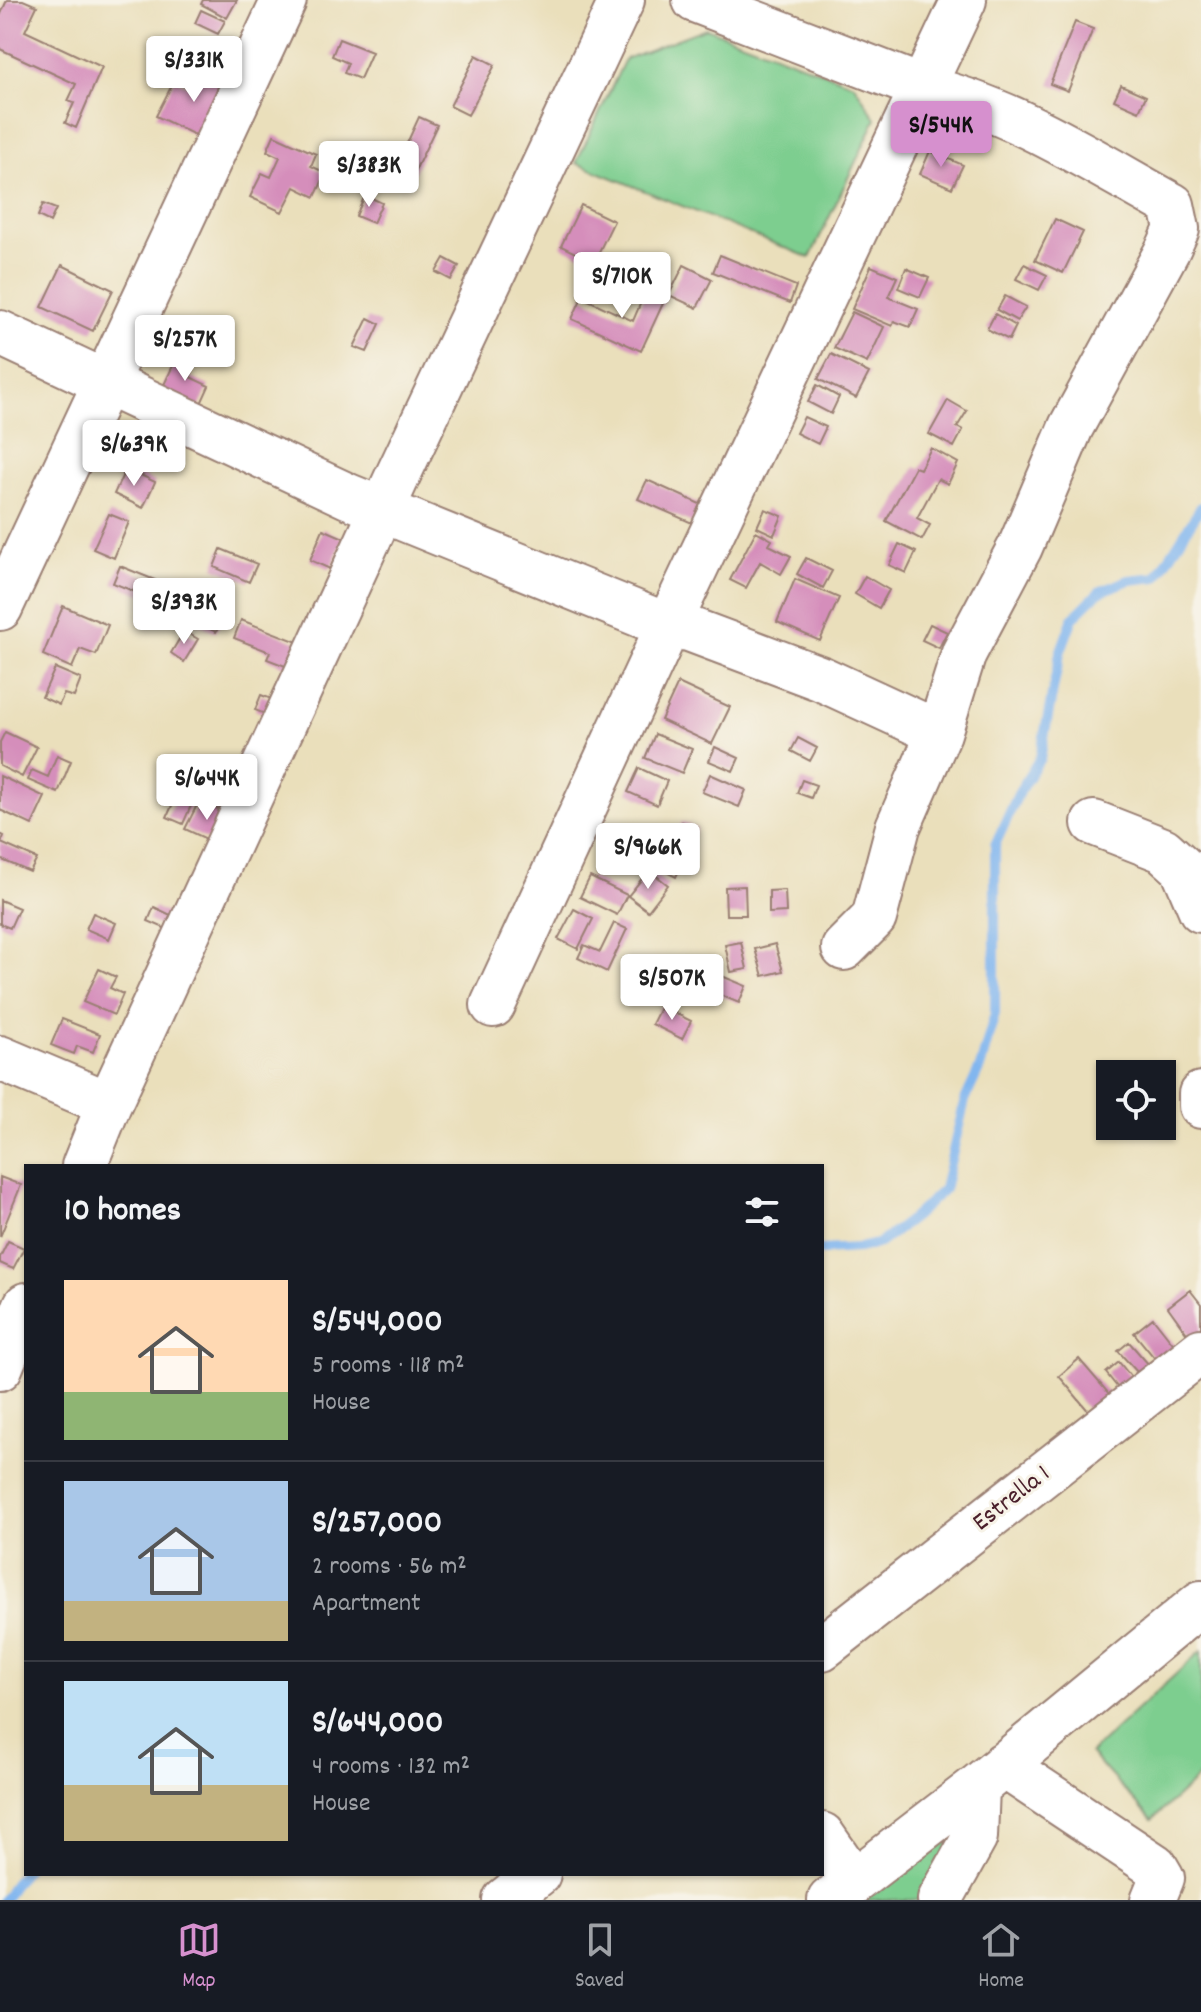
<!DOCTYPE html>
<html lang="en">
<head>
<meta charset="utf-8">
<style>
	:root { --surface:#171b24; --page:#242831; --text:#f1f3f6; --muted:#9ea1a6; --line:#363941; --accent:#d690ce }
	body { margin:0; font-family:Dekko,sans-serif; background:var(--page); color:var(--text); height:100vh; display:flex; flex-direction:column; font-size:30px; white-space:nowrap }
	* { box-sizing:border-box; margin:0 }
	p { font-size:26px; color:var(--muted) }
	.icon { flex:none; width:44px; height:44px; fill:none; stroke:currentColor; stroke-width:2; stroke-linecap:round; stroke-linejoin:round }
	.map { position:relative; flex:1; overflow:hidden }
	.drawer { position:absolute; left:24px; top:1164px; width:800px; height:712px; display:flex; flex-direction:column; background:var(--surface); border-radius:0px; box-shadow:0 2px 6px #0004 }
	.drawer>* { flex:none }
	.fabs { position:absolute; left:1096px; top:1060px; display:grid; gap:16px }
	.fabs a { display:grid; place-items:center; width:80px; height:80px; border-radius:0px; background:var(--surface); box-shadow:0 2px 6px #0004; font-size:40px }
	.price { position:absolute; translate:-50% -68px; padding:0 18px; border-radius:8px; background:#fff; color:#222; font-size:26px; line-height:52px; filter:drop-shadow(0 2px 4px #0008) }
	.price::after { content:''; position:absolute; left:50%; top:48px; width:24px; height:18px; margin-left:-12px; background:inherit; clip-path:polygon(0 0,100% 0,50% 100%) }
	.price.on { background:var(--accent); color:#111 }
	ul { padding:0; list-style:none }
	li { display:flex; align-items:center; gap:24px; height:200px; padding:0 40px }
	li+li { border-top:2px solid var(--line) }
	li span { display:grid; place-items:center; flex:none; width:224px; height:160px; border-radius:0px; color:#555 }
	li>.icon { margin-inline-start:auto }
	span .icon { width:96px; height:96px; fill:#fffc; stroke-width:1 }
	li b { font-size:34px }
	h2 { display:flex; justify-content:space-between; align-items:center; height:96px; padding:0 40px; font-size:34px }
	.tabs { display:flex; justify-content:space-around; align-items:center; height:112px; border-top:2px solid var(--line); background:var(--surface); font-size:22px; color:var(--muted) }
	.tabs a { display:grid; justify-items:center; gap:4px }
	.tabs .on { color:var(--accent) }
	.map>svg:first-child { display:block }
</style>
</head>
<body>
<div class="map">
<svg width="1201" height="1900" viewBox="0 0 1201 1900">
	<rect width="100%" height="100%" fill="#f7f3e8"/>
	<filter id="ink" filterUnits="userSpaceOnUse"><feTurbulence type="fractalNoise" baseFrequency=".0125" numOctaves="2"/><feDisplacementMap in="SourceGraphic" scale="16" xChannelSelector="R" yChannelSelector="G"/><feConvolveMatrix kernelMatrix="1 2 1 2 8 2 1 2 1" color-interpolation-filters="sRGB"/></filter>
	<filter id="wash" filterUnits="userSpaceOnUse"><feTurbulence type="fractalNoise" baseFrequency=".006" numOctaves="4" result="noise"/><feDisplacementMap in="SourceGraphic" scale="32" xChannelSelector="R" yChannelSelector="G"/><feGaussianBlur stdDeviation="1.8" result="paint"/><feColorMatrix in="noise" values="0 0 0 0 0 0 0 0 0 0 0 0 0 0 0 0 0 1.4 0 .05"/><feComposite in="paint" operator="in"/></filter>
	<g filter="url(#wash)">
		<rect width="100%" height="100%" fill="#eadfbb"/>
		<path fill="#7dce8f" stroke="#64765d" stroke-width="2" d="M706 28 854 84 876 119 810 258 576 163 625 59Z
			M1201 1651V1775L1152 1820 1090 1753Z
			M957 1828 922 1900H859Z"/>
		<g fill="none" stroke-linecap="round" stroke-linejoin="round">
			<path stroke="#81b6ef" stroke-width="10" d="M822 1250 859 1248 880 1243 914 1217 944 1189 965 1100 981 1065 995 1013V845L1019 792 1040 758 1060 653 1073 618 1099 592 1129 580 1157 577 1201 507
				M4 1900 14 1883 26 1870"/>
		</g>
		<g id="blocks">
			<path fill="#d58ebb" d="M7 0H23L37 6 25 31 102 67 76 128 65 123 74 103 68 101 76 84 0 49V16Z
				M203 0H237L227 18 201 4Z
				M201 10 225 21 218 34 195 23Z
				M1075 22 1093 29 1068 91 1050 84Z
				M339 39 372 52 360 79 344 73 348 63 332 56Z
				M476 55 495 65 468 115 450 106Z
				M199 70 230 85 203 139 156 116 175 79 191 87Z
				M1121 85 1146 96 1139 111 1114 100Z
				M419 117 437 125 414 173 397 165Z
				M274 135 316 154 311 166 326 173 315 197 295 187 282 212 250 197 262 173 271 177 280 157 267 151Z
				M930 151 963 165 952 188 920 174Z
				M365 195 382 203 373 223 356 216Z
				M43 204 56 209 50 222 38 216Z
				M581 205 614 221 594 262 561 246Z
				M1055 219 1083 232 1063 273 1035 260Z
				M720 255 796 286 790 303 713 272Z
				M444 258 459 266 451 280 436 272Z
				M1024 264 1047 275 1039 290 1016 279Z
				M62 265 113 290 93 331 42 307Z
				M684 265 712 279 697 308 669 295Z
				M871 266 897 277 888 297 918 309 910 327 894 321 892 326 852 309Z
				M906 268 929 278 920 297 898 288Z
				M647 288 666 297 641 351 572 319 582 297 633 321Z
				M1005 296 1026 307 1017 321 997 310Z
				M852 312 884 327 867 363 834 348Z
				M995 314 1016 326 1009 340 987 329Z
				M368 318 380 324 367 352 354 347Z
				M179 353 197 362 190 377 209 386 199 408 161 391Z
				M831 354 869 373 856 398 818 379Z
				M817 385 839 397 831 414 808 402Z
				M948 400 967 411 957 427 963 430 954 447 929 434Z
				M804 417 826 427 818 444 796 433Z
				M931 448 958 463 948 484 938 479 917 518 930 525 922 540 886 521 915 467 920 469Z
				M126 468 155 482 143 508 114 494Z
				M647 480 700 504 692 523 638 499Z
				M765 509 782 516 774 535 757 527Z
				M109 514 129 522 114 558 93 549Z
				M323 529 344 538 330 569 310 560Z
				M756 531 772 540 769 545 791 556 781 574 760 562 746 588 730 580Z
				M899 544 916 552 906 573 889 565Z
				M221 549 257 564 249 582 214 567Z
				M806 558 832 571 823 588 797 574Z
				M120 566 155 580 148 597 113 583Z
				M865 576 889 590 879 608 855 594Z
				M795 579 839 598 820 641 777 622Z
				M198 601 225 615 216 632 189 619Z
				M63 606 108 625 96 655 80 649 72 668 43 655Z
				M241 620 303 644 293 669 267 659 270 652 234 638Z
				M930 624 947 632 939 648 922 640Z
				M184 631 198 639 184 662 171 653Z
				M55 668 81 679 74 697 64 694 59 705 42 697Z
				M678 683 730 707 712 744 661 720Z
				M261 695 277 701 272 717 255 710Z
				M5 732 37 747 22 777 0 766V742Z
				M655 734 692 749 682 773 645 758Z
				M798 738 817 748 810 761 791 751Z
				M715 747 739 758 733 771 709 761Z
				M57 755 71 761 58 793 28 780 32 770 48 777Z
				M639 768 667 781 657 805 628 792Z
				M710 774 746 790 739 807 702 792Z
				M0 776 45 797 32 825 0 810Z
				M802 780 816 785 811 798 797 793Z
				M177 794 193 801 183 824 167 817Z
				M199 801 229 814 215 843 185 829Z
				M682 822 697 828 689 848 674 842Z
				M0 834 4 836 1 843 37 859 30 872 0 859Z
				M657 847 684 860 676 877 648 863Z
				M649 870 668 885 648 911 628 896Z
				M590 877 627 895 617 915 580 897Z
				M745 886 746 915H726L725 887Z
				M785 890 786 912 769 913V891Z
				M0 900 19 908 10 928 0 924Z
				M154 907 177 918 171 931 148 921Z
				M574 909 593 919 578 949 558 939Z
				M93 913 116 923 109 939 86 929Z
				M614 923 627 929 607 972 578 958 584 945 600 952Z
				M741 942 747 969 731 972 725 945Z
				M775 944 783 971 763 976 755 949Z
				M99 969 116 977 110 988 123 994 114 1015 83 1002Z
				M680 973 692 994 674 1004 663 983Z
				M717 974 746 986 739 1003 710 991Z
				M661 1006 691 1021 682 1039 652 1024Z
				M62 1019 100 1034 93 1052 77 1046 74 1054 51 1045Z
				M0 1177 21 1185 0 1237Z
				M8 1241 24 1248 13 1269 0 1263V1257Z
				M1190 1290 1201 1304V1332L1191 1339 1168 1307Z
				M1153 1318 1175 1346 1156 1360 1134 1333Z
				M1129 1342 1149 1365 1139 1374 1118 1351Z
				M1079 1359 1116 1402 1095 1419 1059 1376Z
				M1119 1362 1135 1382 1122 1393 1106 1373Z"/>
		</g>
	</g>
	<g filter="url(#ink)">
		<use href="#blocks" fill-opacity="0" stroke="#9a7f73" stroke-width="2"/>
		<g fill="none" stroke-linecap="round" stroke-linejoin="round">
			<g stroke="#9a7f73" stroke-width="48">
				<path id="minor" d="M695 0 923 88C1013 109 1092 161 1172 205L1177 229 1168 249 1071 427 1020 547 964 653 939 733 898 827 874 918 844 948
					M0 333 348 496 668 626 689 629 822 679 939 733
					M0 608 284 0
					M1094 823 1163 850 1183 868 1201 910
					M493 1005 668 626 964 0
					M0 1058 109 1104
					M1201 1094V1106
					M84 1166 109 1104 399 473 622 0
					M0 1368 26 1305
					M822 1648 1201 1351
					M1003 1765 1155 1866 1162 1878 1153 1900
					M822 1835 854 1881
					M505 1900 538 1874
					M830 1900 977 1787 1201 1603
					M940 1900 975 1837 977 1787"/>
			</g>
			<use href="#minor" stroke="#fff" stroke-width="44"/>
		</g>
	</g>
	<g text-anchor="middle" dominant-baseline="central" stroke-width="6" stroke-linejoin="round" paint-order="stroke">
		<g font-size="26" fill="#4a1f2b" stroke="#f7f3e8">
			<text transform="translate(1012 1499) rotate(-38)">Estrella 1</text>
		</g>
	</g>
</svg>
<div class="fabs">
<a><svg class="icon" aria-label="locate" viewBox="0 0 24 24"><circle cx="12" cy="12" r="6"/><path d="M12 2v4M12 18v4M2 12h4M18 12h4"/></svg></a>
</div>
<b class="price" style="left:194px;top:104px">S/331K</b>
<b class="price on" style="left:941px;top:169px">S/544K</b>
<b class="price" style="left:369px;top:209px">S/383K</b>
<b class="price" style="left:622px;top:320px">S/710K</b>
<b class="price" style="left:185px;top:383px">S/257K</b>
<b class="price" style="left:134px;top:488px">S/639K</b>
<b class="price" style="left:184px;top:646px">S/393K</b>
<b class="price" style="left:207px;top:822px">S/644K</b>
<b class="price" style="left:648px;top:891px">S/966K</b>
<b class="price" style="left:672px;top:1022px">S/507K</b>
<section class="drawer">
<h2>10 homes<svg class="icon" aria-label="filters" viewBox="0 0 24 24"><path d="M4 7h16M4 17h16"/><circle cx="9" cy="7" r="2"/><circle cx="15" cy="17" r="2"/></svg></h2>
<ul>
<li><span style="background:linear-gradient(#ffd9b3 70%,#8fb573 0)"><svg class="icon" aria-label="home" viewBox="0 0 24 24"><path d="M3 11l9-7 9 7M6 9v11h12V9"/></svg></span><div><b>S/544,000</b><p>5 rooms · 118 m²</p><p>House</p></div></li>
<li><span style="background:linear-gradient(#a9c7e8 75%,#c2b280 0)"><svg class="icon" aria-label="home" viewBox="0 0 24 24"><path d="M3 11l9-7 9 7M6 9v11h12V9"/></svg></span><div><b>S/257,000</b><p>2 rooms · 56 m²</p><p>Apartment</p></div></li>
<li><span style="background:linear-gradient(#bfe0f5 65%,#c2b280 0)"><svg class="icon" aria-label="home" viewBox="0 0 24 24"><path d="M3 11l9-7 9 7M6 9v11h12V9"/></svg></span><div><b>S/644,000</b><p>4 rooms · 132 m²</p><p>House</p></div></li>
</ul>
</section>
</div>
<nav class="tabs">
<a class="on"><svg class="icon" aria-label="map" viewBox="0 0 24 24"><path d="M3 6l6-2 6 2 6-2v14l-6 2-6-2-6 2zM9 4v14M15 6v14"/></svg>Map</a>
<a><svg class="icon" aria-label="saved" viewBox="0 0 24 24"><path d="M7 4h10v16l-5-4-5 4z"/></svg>Saved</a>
<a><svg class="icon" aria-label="home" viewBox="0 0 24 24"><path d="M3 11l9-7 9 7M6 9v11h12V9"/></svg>Home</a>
</nav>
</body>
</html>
